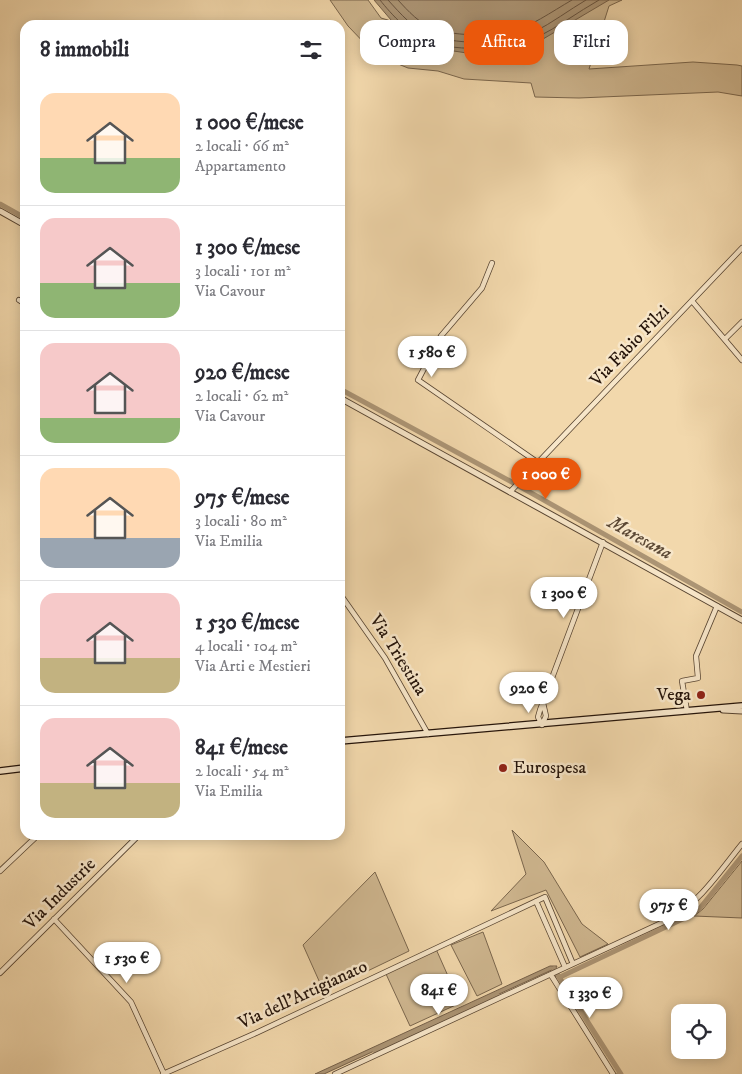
<!DOCTYPE html>
<html lang="it">
<head>
<meta charset="utf-8">
<style>
	:root { --surface:#fff; --page:#f7f7f7; --text:#2b2b33; --muted:#7c7c81; --line:#e1e1e2; --accent:#ea580c }
	body { margin:0; font-family:"IM FELL DW Pica",serif; background:var(--page); color:var(--text); height:100vh; display:flex; flex-direction:column; font-size:19px; white-space:nowrap }
	* { box-sizing:border-box; margin:0 }
	p { font-size:16px; color:var(--muted) }
	.icon { flex:none; width:28px; height:28px; fill:none; stroke:currentColor; stroke-width:2; stroke-linecap:round; stroke-linejoin:round }
	.map { position:relative; flex:1; overflow:hidden }
	.drawer { position:absolute; left:20px; top:20px; width:325px; height:820px; display:flex; flex-direction:column; background:var(--surface); border-radius:15px; box-shadow:0 2px 12px #0003 }
	.drawer>* { flex:none }
	.banner { position:absolute; left:360px; top:20px; width:306px; height:45px; display:flex; gap:10px }
	.tools { position:absolute; left:671px; top:1004px; display:grid; gap:10px }
	.tools a { display:grid; place-items:center; width:55px; height:55px; border-radius:10px; background:var(--surface); box-shadow:0 2px 12px #0003; font-size:25px }
	.price { position:absolute; translate:-50% -42px; padding:0 11px; border-radius:18px; background:#fff; color:#222; font-size:16px; line-height:32px; filter:drop-shadow(0 1px 2px #0008) }
	.price::after { content:''; position:absolute; left:50%; top:30px; width:15px; height:11px; margin-left:-8px; background:inherit; clip-path:polygon(0 0,100% 0,50% 100%) }
	.price.on { background:var(--accent); color:#fff }
	ul { padding:0; list-style:none }
	li { display:flex; align-items:center; gap:15px; height:125px; padding:0 20px }
	li+li { border-top:1px solid var(--line) }
	li span { display:grid; place-items:center; flex:none; width:140px; height:100px; border-radius:15px; color:#555 }
	li>.icon { margin-inline-start:auto }
	span .icon { width:60px; height:60px; fill:#fffc; stroke-width:1 }
	li b { font-size:21px }
	h2 { display:flex; justify-content:space-between; align-items:center; height:60px; padding:0 20px; font-size:21px }
	.pill { padding:0 18px; border-radius:15px; background:var(--surface); box-shadow:0 2px 12px #0003; font-size:18px; line-height:45px }
	.pill.on { background:var(--accent); color:#fff }
	.map>svg:first-child { display:block }
</style>
</head>
<body>
<div class="map">
<svg width="742" height="1074" viewBox="0 0 742 1074">
	<rect width="100%" height="100%" fill="#f2d8ac"/>
	<filter id="stains"><feTurbulence type="fractalNoise" baseFrequency=".004" numOctaves="4"/><feColorMatrix values="0 0 0 0 .2 0 0 0 0 .09 0 0 0 0 .02 0 0 0 .5 -.17"/></filter>
	<radialGradient id="worn" r=".72"><stop offset=".6" stop-color="#630" stop-opacity="0"/><stop offset="1" stop-color="#630" stop-opacity=".3"/></radialGradient>
	<path fill="#cfb790" stroke="#7a664d" d="M330 0H368L381 18C401 22 410 39 430 46L599 0H622L609 6 589 69 693 62 737 65 742 66V96L718 92 579 98 535 97 531 83 464 79 438 71 408 68 386 59 371 50 348 26Z
		M512 830 544 862 582 924 608 944 580 957 546 890 491 911 526 874Z
		M742 861V918L694 916 703 909Z
		M375 872 409 951 324 992 303 945Z
		M483 932 502 984 477 996 451 945Z
		M436 949 460 1003 410 1026 386 974Z
		M555 973 619 1074H615L556 980Z"/>
	<path fill="#ac9575" stroke="#76614a" d="M374 0H609L538 42 508 53H467L427 47 397 27Z
		M550 966H557L556 968 348 1063 324 1074H315Z"/>
	<g fill="none" stroke-linecap="round" stroke-linejoin="round">
		<path stroke="#685440" stroke-width="1" d="M380 0C391 14 412 37 430 42 458 52 509 50 536 38 558 27 578 12 599 0
			M388 0C400 13 415 31 432 36 461 45 507 45 534 32 552 23 569 10 586 0
			M398 0C408 11 420 24 434 29 449 35 492 37 507 33 531 27 551 12 572 0"/>
		<path stroke="#ac9575" stroke-width="5" d="M0 204 25 218
			M340 389 510 481 742 612
			M554 969 621 1074
			M560 977 689 916 700 908 742 856
			M375 1051 497 995"/>
		<g stroke="#584532" stroke-width="6">
			<path id="minor" d="M492 263 482 288 441 336 418 380 537 462
				M19 300 25 304
				M692 301 742 360
				M725 339 742 322
				M510 492 742 248
				M340 594 385 658 428 734
				M687 711 682 681 698 678 696 656 717 606
				M542 725 538 717 540 710 603 542
				M542 725 546 716 543 703
				M0 871 38 835
				M536 901 565 967
				M54 919 131 1002 164 1074
				M0 973 139 835
				M551 975 613 1074
				M163 1074 256 1033 545 897 573 964
				M335 1074 670 919C701 901 720 871 742 844"/>
		</g>
		<g stroke="#584532" stroke-width="7">
			<path id="tertiary" d="M0 211 25 225
				M340 398 742 620
				M723 710 742 711"/>
		</g>
		<g stroke="#25140a" stroke-width="8">
			<path id="secondary" d="M340 741 742 706
				M0 771 25 768"/>
		</g>
		<use href="#minor" stroke="#f7e6c9" stroke-width="4.5"/>
		<use href="#tertiary" stroke="#f7e6c9" stroke-width="5"/>
		<use href="#secondary" stroke="#f7e6c9" stroke-width="5.5"/>
	</g>
	<g fill="#8f2418" stroke="#f7e6c9" stroke-width="2">
		<circle cx="701" cy="695" r="5"/>
		<circle cx="503" cy="768" r="5"/>
	</g>
	<g text-anchor="middle" dominant-baseline="central" stroke-width="5" stroke-linejoin="round" paint-order="stroke">
		<g font-size="18" fill="#25140a" stroke="#f7e6c9">
			<text transform="translate(630 346) rotate(-46)">Via Fabio Filzi</text>
			<text transform="translate(398 655) rotate(58)">Via Triestina</text>
			<text transform="translate(60 894) rotate(-45)">Via Industrie</text>
			<text transform="translate(303 995) rotate(-25)">Via dell'Artigianato</text>
		</g>
		<g font-size="18" fill="#25140a" stroke="#f7e6c9" text-anchor="end">
			<text x="691" y="695">Vega</text>
			<text x="513" y="768" text-anchor="start">Eurospesa</text>
		</g>
		<g font-size="19" font-style="italic" fill="#5b4835" stroke="#f7e6c9">
			<text transform="translate(640 538) rotate(29)">Maresana</text>
		</g>
	</g>
	<rect width="100%" height="100%" filter="url(#stains)"/>
	<rect width="100%" height="100%" fill="url(#worn)"/>
</svg>
<div class="tools">
<a><svg class="icon" aria-label="locate" viewBox="0 0 24 24"><circle cx="12" cy="12" r="6"/><path d="M12 2v4M12 18v4M2 12h4M18 12h4"/></svg></a>
</div>
<b class="price" style="left:432px;top:378px">1 580 €</b>
<b class="price on" style="left:546px;top:500px">1 000 €</b>
<b class="price" style="left:564px;top:619px">1 300 €</b>
<b class="price" style="left:529px;top:714px">920 €</b>
<b class="price" style="left:669px;top:931px">975 €</b>
<b class="price" style="left:127px;top:984px">1 530 €</b>
<b class="price" style="left:439px;top:1016px">841 €</b>
<b class="price" style="left:590px;top:1019px">1 330 €</b>
<div class="banner">
<a class="pill">Compra</a>
<a class="pill on">Affitta</a>
<a class="pill">Filtri</a>
</div>
<section class="drawer">
<h2>8 immobili<svg class="icon" aria-label="filters" viewBox="0 0 24 24"><path d="M4 7h16M4 17h16"/><circle cx="9" cy="7" r="2"/><circle cx="15" cy="17" r="2"/></svg></h2>
<ul>
<li><span style="background:linear-gradient(#ffd9b3 65%,#8fb573 0)"><svg class="icon" aria-label="home" viewBox="0 0 24 24"><path d="M3 11l9-7 9 7M6 9v11h12V9"/></svg></span><div><b>1 000 €/mese</b><p>2 locali · 66 m²</p><p>Appartamento</p></div></li>
<li><span style="background:linear-gradient(#f6c9c9 65%,#8fb573 0)"><svg class="icon" aria-label="home" viewBox="0 0 24 24"><path d="M3 11l9-7 9 7M6 9v11h12V9"/></svg></span><div><b>1 300 €/mese</b><p>3 locali · 101 m²</p><p>Via Cavour</p></div></li>
<li><span style="background:linear-gradient(#f6c9c9 75%,#8fb573 0)"><svg class="icon" aria-label="home" viewBox="0 0 24 24"><path d="M3 11l9-7 9 7M6 9v11h12V9"/></svg></span><div><b>920 €/mese</b><p>2 locali · 62 m²</p><p>Via Cavour</p></div></li>
<li><span style="background:linear-gradient(#ffd9b3 70%,#9aa5b1 0)"><svg class="icon" aria-label="home" viewBox="0 0 24 24"><path d="M3 11l9-7 9 7M6 9v11h12V9"/></svg></span><div><b>975 €/mese</b><p>3 locali · 80 m²</p><p>Via Emilia</p></div></li>
<li><span style="background:linear-gradient(#f6c9c9 65%,#c2b280 0)"><svg class="icon" aria-label="home" viewBox="0 0 24 24"><path d="M3 11l9-7 9 7M6 9v11h12V9"/></svg></span><div><b>1 530 €/mese</b><p>4 locali · 104 m²</p><p>Via Arti e Mestieri</p></div></li>
<li><span style="background:linear-gradient(#f6c9c9 65%,#c2b280 0)"><svg class="icon" aria-label="home" viewBox="0 0 24 24"><path d="M3 11l9-7 9 7M6 9v11h12V9"/></svg></span><div><b>841 €/mese</b><p>2 locali · 54 m²</p><p>Via Emilia</p></div></li>
</ul>
</section>
</div>
</body>
</html>
